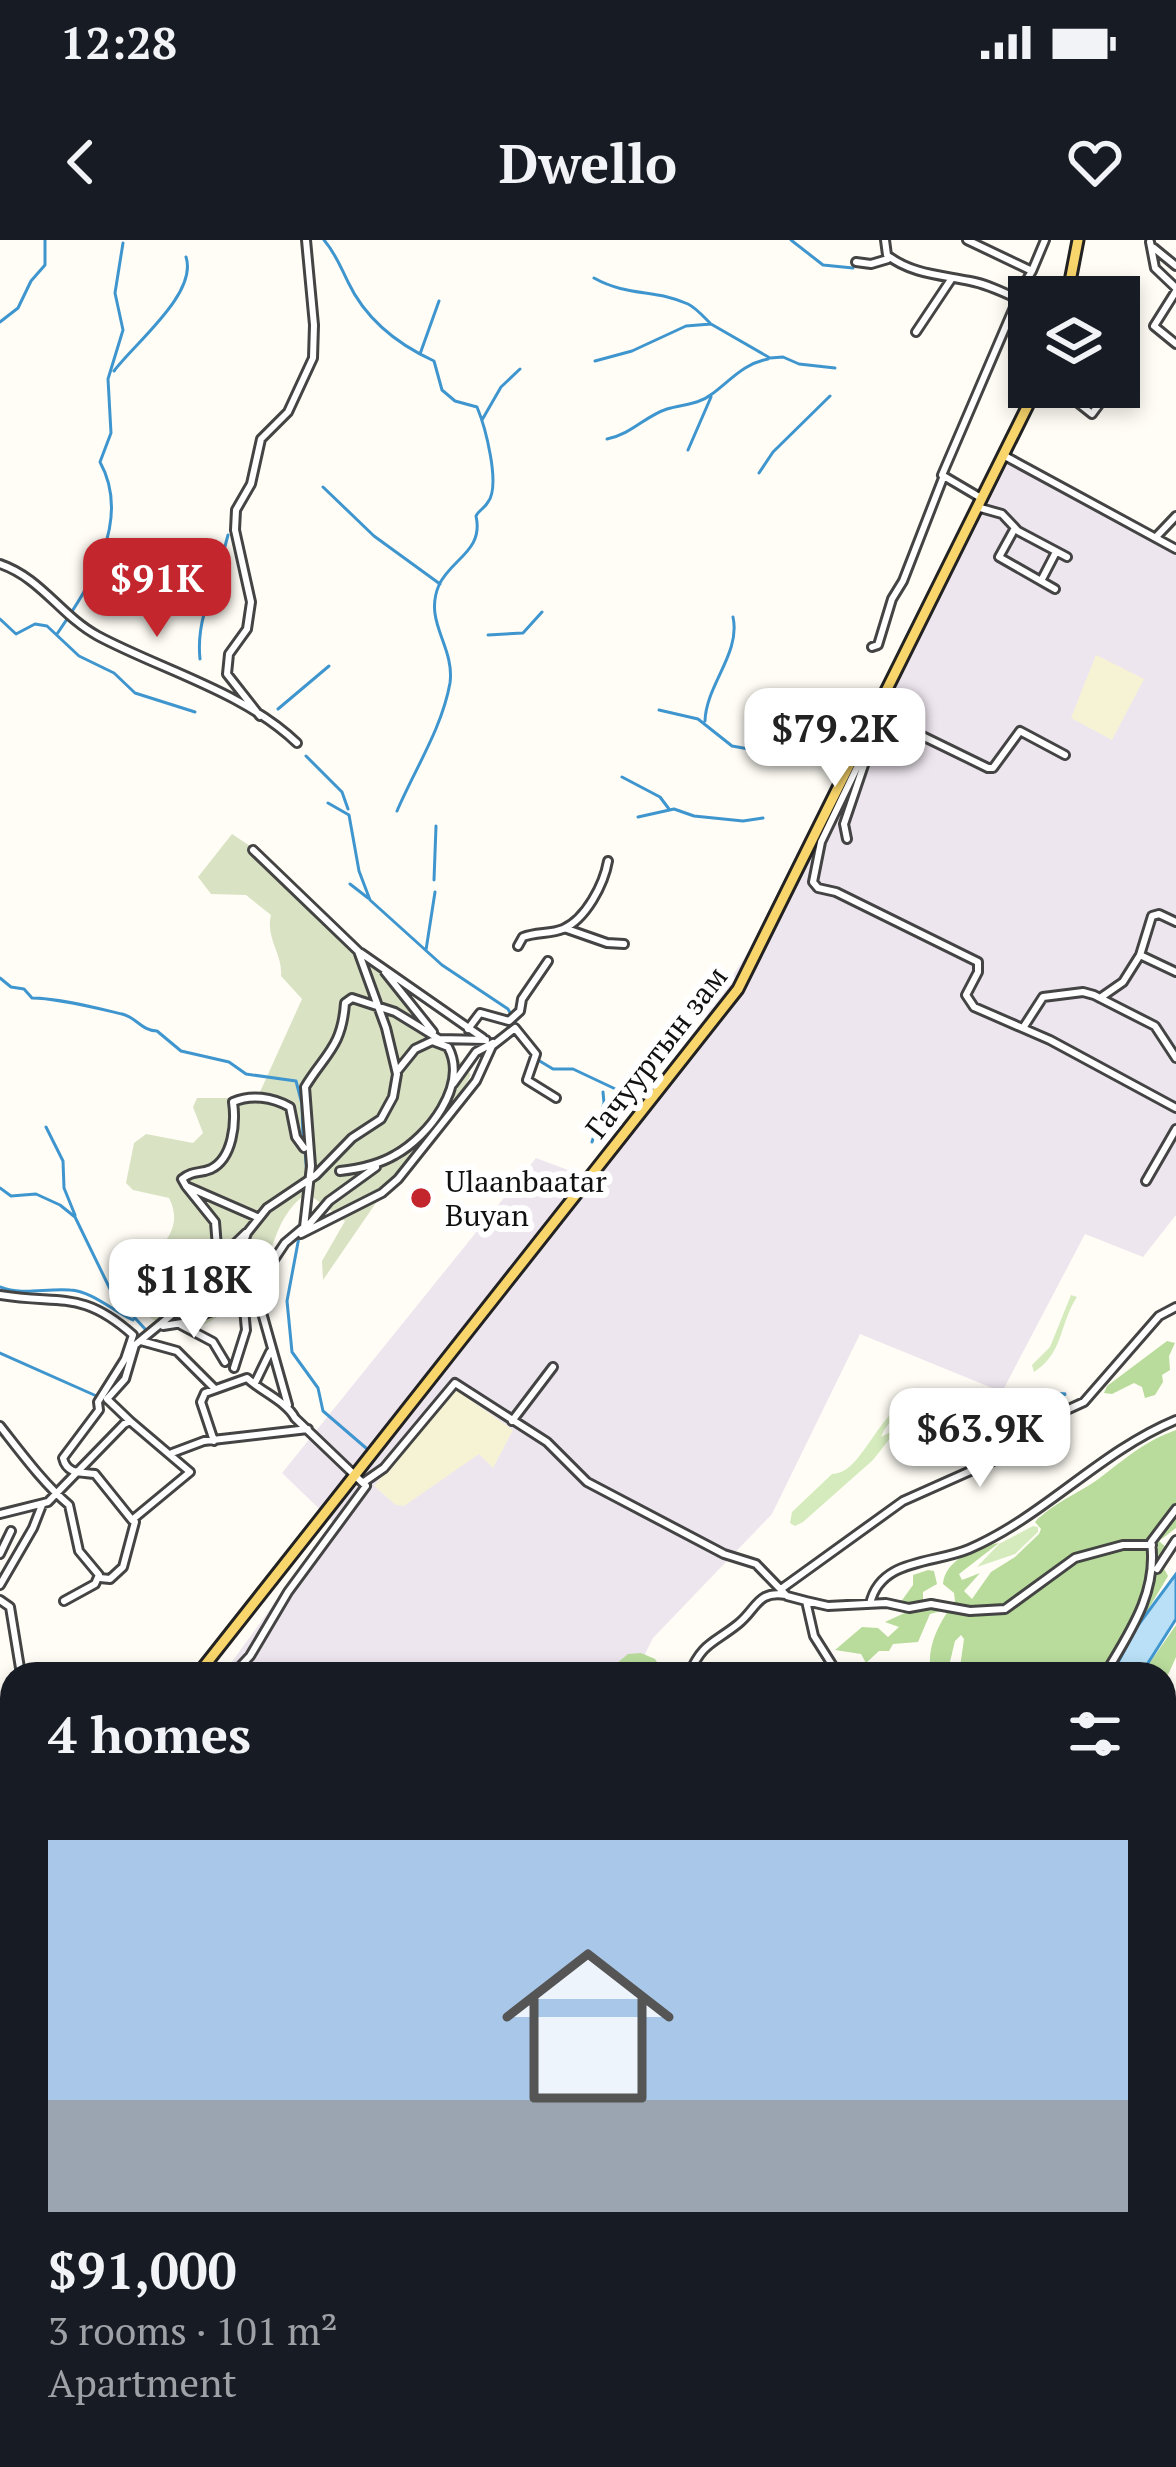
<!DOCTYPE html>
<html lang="en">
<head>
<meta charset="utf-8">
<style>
	:root { --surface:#171b24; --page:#20242c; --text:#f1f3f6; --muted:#9ea1a6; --accent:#c4262e }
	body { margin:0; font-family:"PT Serif",serif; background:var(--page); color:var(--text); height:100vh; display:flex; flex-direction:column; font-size:45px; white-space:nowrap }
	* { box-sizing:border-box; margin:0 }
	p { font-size:39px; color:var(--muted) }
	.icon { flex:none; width:66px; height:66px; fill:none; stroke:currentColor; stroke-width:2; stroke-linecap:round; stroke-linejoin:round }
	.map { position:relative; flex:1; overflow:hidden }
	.sheet { position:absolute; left:0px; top:1422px; width:1176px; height:807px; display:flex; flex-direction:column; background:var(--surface); border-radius:36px 36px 0 0; box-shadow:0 6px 18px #0003 }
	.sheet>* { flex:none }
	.fabs { position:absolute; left:1008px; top:36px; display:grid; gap:24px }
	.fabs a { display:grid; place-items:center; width:132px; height:132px; border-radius:0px; background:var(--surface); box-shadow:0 6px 18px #0003; font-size:60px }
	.price { position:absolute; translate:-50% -102px; padding:0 27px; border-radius:24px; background:#fff; color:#222; font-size:39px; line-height:78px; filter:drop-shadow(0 3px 6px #0008) }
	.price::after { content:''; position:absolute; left:50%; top:72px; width:36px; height:27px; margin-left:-18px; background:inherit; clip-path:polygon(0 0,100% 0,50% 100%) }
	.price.on { background:var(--accent); color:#fff }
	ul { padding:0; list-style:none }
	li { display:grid; align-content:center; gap:24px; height:636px; padding:0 48px }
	li span { display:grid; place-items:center; height:372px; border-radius:0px; color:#555 }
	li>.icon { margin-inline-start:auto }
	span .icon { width:216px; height:216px; fill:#fffc; stroke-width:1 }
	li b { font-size:51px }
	h2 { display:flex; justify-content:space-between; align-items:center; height:144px; padding:0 48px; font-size:51px }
	.status { display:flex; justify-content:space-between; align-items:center; height:84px; padding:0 60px; background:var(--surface); direction:ltr }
	.status svg { height:33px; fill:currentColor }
	header { display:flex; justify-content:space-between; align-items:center; height:156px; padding:0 48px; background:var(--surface); font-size:54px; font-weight:600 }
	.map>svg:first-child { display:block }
</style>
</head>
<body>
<div class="status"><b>12:28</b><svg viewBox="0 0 49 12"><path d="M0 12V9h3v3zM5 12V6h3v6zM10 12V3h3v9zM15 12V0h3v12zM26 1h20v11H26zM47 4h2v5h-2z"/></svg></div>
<header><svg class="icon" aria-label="back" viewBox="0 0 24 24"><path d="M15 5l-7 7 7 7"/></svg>Dwello<svg class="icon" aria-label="heart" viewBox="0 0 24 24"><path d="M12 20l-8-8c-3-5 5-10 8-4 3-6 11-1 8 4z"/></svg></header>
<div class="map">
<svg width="1176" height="2227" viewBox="0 0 1176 2227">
	<rect width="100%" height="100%" fill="#fffdf5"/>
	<path fill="#eee6ef" d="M1008 218 1176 311V975L1143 1017 1085 994 1002 1152 860 1094 772 1274 653 1398 635 1434H223L333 1282 282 1233 536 918 584 936 703 780 771 678Z"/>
	<path fill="#f6f3d4" d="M1096 415 1144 439 1112 500 1071 478Z
		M452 1147 513 1190 493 1228 479 1214 404 1266 396 1265 374 1246Z"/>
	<path fill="#d5ebbd" d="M1071 1055 1077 1057C1059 1084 1064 1113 1034 1132L1032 1125 1050 1107Z
		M908 1160 924 1161C906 1170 888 1178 881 1197L898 1188 873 1220 803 1282 795 1286 790 1283 792 1272 832 1234C861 1234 875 1178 908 1160Z
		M1033 1286 1038 1287V1292L1015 1314 977 1327 999 1304Z"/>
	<path fill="#b9dc9c" d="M1167 1101 1175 1103 1169 1116 1170 1130 1162 1135 1163 1142 1155 1155 1145 1158 1142 1147 1134 1143 1112 1154 1104 1153 1107 1146Z
		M1176 1190V1288L1159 1301 1168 1309 1161 1323 1168 1336 1110 1434H959L964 1399 961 1395 955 1401 947 1434H931C926 1406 939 1383 955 1361L954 1353 943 1344C945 1319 978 1307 999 1303L959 1334 962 1340 980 1333 964 1351 972 1359 991 1332 1015 1317 1039 1294 1041 1289 1035 1282C1054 1262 1080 1253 1101 1237 1126 1218 1145 1201 1176 1190Z
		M928 1330 934 1331 937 1344 923 1352V1360L934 1358 941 1371 930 1374 918 1402 893 1404 889 1411H879L866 1423 861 1414 835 1410 862 1387 878 1388 888 1397 899 1387 885 1382 909 1371 900 1363 913 1345V1335Z
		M1176 1385V1417L1164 1444V1434H1142Z
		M641 1413 655 1419 665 1434H604L628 1414Z
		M1176 1454V1616L1164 1612V1493Z
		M1176 1622V1861L1164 1866V1632Z
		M964 2217H1093L1082 2227H957Z"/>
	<path fill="#d9e3c4" d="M232 594 268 618 409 754 471 835 437 892 380 957 323 1040 322 1021 345 981 307 953C278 974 276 1001 262 1032 255 1050 210 1088 191 1088 181 1088 162 1084 154 1080 135 1070 134 1050 135 1031 157 1011 186 991 169 958L133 950 126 943 134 903 146 894 193 903 203 893 193 867 197 858H228L260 852 302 759 281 736C283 714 265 698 271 675L246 655 211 654 198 637Z"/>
	<path fill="#b9e0f7" stroke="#3f96cf" stroke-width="3" d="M1053 1153 1066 1154 1026 1166 965 1163C986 1153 1025 1160 1053 1153Z
		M1176 1334V1379L1141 1434H1112L1136 1388Z"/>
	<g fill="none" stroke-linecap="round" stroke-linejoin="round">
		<path stroke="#3f96cf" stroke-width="3" d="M324 0C336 14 340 26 348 42 366 80 397 104 434 121L442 150 455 161 477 167C485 186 501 245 488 262 485 268 479 270 476 276 484 311 451 319 439 345 423 382 455 406 450 443 442 488 415 529 397 571
			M791 0 823 25 853 28
			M594 38C628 57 656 49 688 64 696 68 703 76 710 83
			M0 82 18 68 31 41 45 25V0
			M420 114 439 61
			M595 121 632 111 686 86 711 84 770 118 783 117 799 124 835 128
			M114 131C135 103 198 53 186 17
			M482 180 501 147 520 129
			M607 199C632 194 645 176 667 169 683 164 698 165 712 154 732 139 743 124 768 119
			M688 210 711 157
			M759 233 773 212 830 156
			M323 247 374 296 440 344
			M0 379 16 394 35 384 47 386 79 416 114 433 135 453 195 472
			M57 394C91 344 132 280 100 222L111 193 108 139 123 90 115 53 123 3
			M488 395 523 393 542 372
			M200 419C197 391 206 354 224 334L220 325 228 295
			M782 456 777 495 783 512
			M278 469 329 426
			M659 470 698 479 732 506 794 517 821 516
			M705 481C706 445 741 413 733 377
			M306 516 342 552 348 569
			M622 537 660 557 669 569
			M328 563 349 575 359 631 370 660 442 725 508 769 518 787
			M638 577 674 569 694 576 743 581 763 578
			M434 640 436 586
			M350 644 368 658
			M426 710 435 652
			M0 738 11 747 24 749 32 758C57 758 96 768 122 774 136 777 142 791 157 791L181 811 229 822 246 834 296 841 302 864 303 900
			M538 820 553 829H573L643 862
			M46 887 63 921 64 948 75 975
			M592 902 604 863 603 852
			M305 910 307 936
			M0 948 11 956 36 954 60 965 75 977 112 1053 146 1090
			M302 981 287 1061 292 1112 318 1148 323 1171 366 1208
			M0 1047C24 1056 44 1048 70 1050 92 1051 113 1071 133 1080
			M0 1113 101 1158"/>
		<path stroke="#b9e0f7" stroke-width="8" d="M1164 2134 1176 2123
			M1088 2227 1098 2217"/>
		<g stroke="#444" stroke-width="12">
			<path id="minor" d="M885 0 887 15C911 34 941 35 970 41 986 44 1001 51 1016 58L1032 31
				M967 0 1032 31 1045 0
				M1150 2 1155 28 1176 48
				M1154 8 1176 26
				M856 22 871 24 888 19
				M1176 51 1154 86 1176 104
				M916 92 952 38
				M1058 147 1092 174 1112 147
				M1003 215 1176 309
				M981 258 942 235 1018 58
				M977 267 1002 274 1018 291 1067 317
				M1015 288 999 317 1055 349
				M1156 297 1176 276
				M0 324C41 338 61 376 98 396 162 430 244 452 297 503
				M1041 341 1056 312
				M872 407 878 405 892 359 903 341 943 238
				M260 476 227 434 229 414 247 389 251 362 235 290 236 270 251 244 261 199 288 172 313 118 314 85 306 0
				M1065 515 1020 491 993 528H988L908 489 886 467 821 602 813 642 818 648 836 652 978 722V732L966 755 974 767 1050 800 1176 868
				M847 599 844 584 864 525
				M567 689 607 703 624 704
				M518 706 523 697C536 692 551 694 563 689 586 679 604 644 608 621
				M361 713 483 798
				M1140 715 1152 676 1159 674 1176 682
				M385 732 433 792
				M1100 758 1123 742 1140 715 1176 732
				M1023 788 1043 757 1083 752 1094 755 1155 786 1176 818
				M468 789 480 773 509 781 520 771 522 759 548 721
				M453 844 476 812 493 803
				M340 931C359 929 378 925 395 915 428 897 469 845 448 807L432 801 415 809 398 830
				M1146 941 1176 889
				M186 946 182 939C193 930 199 934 211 929 233 918 236 883 233 862 251 854 272 857 290 867L296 897 304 908
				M306 988 329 961 376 927
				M301 994 382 953 398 939 476 841 492 806 515 788 536 814 527 840 556 858
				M218 1020 215 982 186 946 257 977
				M0 1055C61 1065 81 1049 133 1095L125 1119 98 1162 99 1170 63 1218C67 1235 82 1232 95 1234L132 1280 190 1232 130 1181 124 1184 48 1262 0 1274
				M181 1085 213 1102 225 1122
				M163 1086 182 1083 225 1066 240 1071
				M141 1101 177 1111 215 1149
				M234 1128 246 1090 239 1016 247 993 267 968 316 935 352 898 381 879 393 857 397 834 386 788 358 711 253 610
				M255 1143 270 1112
				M288 1165 255 1048 285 1003 304 987 311 926 305 847C325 814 342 807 345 763L352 758 395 772 439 799 486 800
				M130 1181 107 1159 125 1139 135 1105 181 1067 218 1020 246 993
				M512 1181 553 1127
				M0 1186C22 1214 44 1244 69 1265L79 1311 99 1335 95 1344 64 1361
				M214 1201 201 1162 205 1153 247 1138C262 1152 287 1162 295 1178L366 1246 288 1352 250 1416 233 1434
				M172 1213 204 1201 308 1189
				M364 1242 384 1228 455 1143 547 1202 587 1242 724 1314 756 1324 787 1356 806 1361 814 1396 838 1434
				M0 1314 11 1291
				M1157 1329 1176 1300
				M100 1338 110 1339 123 1327 135 1282
				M0 1345 33 1288 42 1265
				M781 1349 903 1261 995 1220 1049 1178 1084 1162 1159 1076 1176 1067
				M0 1360 10 1367 20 1428
				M806 1361 828 1366 886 1363 909 1368 931 1364 970 1371 1005 1369 1075 1318 1123 1305H1152
				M870 1364C880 1318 934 1324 969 1309 1045 1276 1099 1212 1176 1180
				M689 1434C703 1402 713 1404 738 1384 757 1369 757 1350 786 1355
				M1105 1434C1130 1392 1158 1352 1151 1302L1176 1269
				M0 1521 12 1527
				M459 2227 465 2217
				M717 2227 718 2217
				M755 2227 761 2217"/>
		</g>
		<g stroke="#222" stroke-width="15">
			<path id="major" d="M1067 57 1078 0
				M198 1434 738 749 1037 147
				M0 1612 12 1603"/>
		</g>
		<use href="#minor" stroke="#fff" stroke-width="6"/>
		<use href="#major" stroke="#f9d66b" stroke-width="9"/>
	</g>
	<circle fill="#c4262e" stroke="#fff" stroke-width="4.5" cx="421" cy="958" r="12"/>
	<g text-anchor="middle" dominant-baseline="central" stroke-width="12" stroke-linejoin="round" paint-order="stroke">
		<g font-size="30" fill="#111" stroke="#fff">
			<text transform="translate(656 812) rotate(-52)">Гачууртын зам</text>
		</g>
		<g font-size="30" fill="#111" stroke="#fff" text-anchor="start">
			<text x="445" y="941">Ulaanbaatar<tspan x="445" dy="34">Buyan</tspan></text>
		</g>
	</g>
</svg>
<div class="fabs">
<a><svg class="icon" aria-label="layers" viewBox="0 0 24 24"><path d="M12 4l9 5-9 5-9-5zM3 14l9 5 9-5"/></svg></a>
</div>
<b class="price on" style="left:157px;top:400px">$91K</b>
<b class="price" style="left:835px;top:550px">$79.2K</b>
<b class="price" style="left:194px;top:1101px">$118K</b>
<b class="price" style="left:980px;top:1250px">$63.9K</b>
<section class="sheet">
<h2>4 homes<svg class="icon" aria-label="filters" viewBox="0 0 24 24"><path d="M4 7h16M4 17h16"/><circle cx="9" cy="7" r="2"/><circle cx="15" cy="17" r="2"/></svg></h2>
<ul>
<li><span style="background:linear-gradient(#a9c7e8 70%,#9aa5b1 0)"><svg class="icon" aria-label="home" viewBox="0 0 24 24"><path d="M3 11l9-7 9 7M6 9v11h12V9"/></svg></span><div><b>$91,000</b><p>3 rooms · 101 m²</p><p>Apartment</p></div></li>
</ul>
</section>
</div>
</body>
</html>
